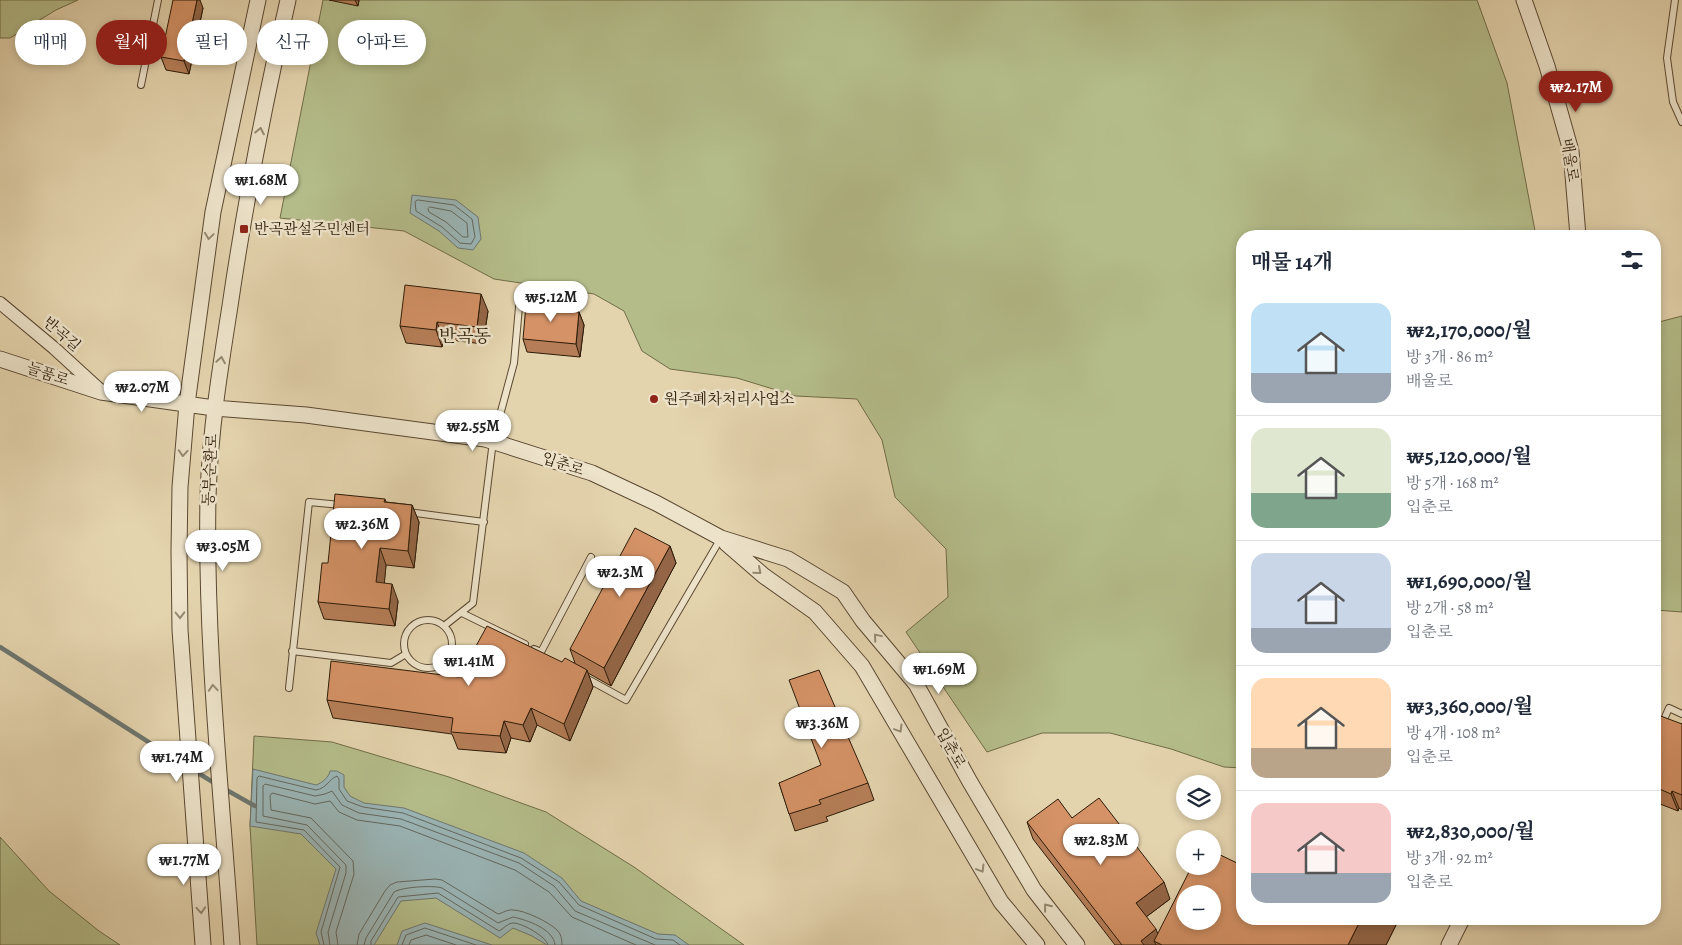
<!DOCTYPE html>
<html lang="ko">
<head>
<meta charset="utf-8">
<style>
	:root { --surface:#fff; --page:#f6f6f7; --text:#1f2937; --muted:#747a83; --line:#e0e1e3; --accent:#8f2418 }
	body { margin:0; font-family:Alegreya,"Noto Serif KR",serif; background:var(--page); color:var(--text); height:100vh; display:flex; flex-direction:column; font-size:19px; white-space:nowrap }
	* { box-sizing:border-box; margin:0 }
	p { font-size:16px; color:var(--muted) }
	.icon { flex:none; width:28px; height:28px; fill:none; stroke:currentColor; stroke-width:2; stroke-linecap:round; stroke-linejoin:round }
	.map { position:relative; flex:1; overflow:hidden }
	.panel { position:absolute; left:1236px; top:230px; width:425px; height:695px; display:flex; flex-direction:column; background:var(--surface); border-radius:20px; box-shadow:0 2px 8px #0003 }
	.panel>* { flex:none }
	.top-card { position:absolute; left:15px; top:20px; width:475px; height:45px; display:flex; gap:10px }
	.fabs { position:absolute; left:1176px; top:775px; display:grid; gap:10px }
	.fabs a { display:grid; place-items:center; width:45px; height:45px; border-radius:50%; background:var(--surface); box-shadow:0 2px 8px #0003; font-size:25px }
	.price { position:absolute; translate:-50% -42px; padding:0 11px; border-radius:18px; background:#fff; color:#222; font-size:16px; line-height:32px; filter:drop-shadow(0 1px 2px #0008) }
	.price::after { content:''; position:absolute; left:50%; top:30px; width:15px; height:11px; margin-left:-8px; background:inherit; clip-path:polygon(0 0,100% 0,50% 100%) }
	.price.current { background:var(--accent); color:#fff }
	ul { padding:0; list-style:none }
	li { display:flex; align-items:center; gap:15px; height:125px; padding:0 15px }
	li+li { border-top:1px solid var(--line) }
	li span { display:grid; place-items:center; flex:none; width:140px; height:100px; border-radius:15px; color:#555 }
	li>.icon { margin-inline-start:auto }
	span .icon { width:60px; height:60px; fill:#fffc; stroke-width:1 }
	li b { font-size:21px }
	h2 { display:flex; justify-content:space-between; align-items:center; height:60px; padding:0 15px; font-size:21px }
	.pill { padding:0 18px; border-radius:22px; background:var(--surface); box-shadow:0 2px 8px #0003; font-size:18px; line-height:45px }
	.pill.current { background:var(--accent); color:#fff }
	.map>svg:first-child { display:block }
</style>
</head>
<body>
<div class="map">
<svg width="1682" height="945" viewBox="0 0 1682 945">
	<rect width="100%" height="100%" fill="#e4d4ae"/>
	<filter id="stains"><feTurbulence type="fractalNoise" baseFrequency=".004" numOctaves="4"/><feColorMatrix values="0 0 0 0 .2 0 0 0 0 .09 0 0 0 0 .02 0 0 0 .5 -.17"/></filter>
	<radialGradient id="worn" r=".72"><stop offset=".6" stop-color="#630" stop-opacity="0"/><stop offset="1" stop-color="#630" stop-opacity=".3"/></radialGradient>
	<path fill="#b4bd8a" stroke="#706c48" d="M0 0H78L56 10 10 38H0Z
		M323 0H1477L1507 83 1536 236H1242V768L1224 767 1171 749 1110 733H1042L987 752 906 632 948 597 946 549 895 497 882 440 857 399 796 396 737 378 670 369 642 351 624 311 594 294 494 279 404 231 280 218Z
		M1682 316V612L1655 610V323Z
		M254 736 332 742 449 777 546 812 634 867 744 945H257L250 826Z
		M0 837 49 891 99 931 120 945H0Z"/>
	<path fill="#9ab5b6" stroke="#6e7770" d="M412 195 456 200 478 217 481 239 473 250 458 248 439 231 410 213Z
		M253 769 316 785C322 783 329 777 330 771H337L344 775V787L350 796 364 803 404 808 524 853 562 878 581 901 658 934 675 935 689 945H547L532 936 513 928 500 938 436 898 401 901 374 945H320L316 933 336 869 301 834 250 826Z
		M425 923 492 945H397L402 931Z"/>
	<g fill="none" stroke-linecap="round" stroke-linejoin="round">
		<path stroke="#63685e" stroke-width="1" d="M418 200 454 205 472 219 475 237 471 244 460 243 442 227 416 211 415 202Z
			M430 207 451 211 467 223 468 237H463L446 222 429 212 428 209Z
			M324 945 321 932 340 867 304 830 256 822 257 778 259 776 316 790C327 788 328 780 337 776L339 779V789L347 801 363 807 403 813 521 858 559 882 579 905 656 939 673 940 680 945
			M330 945 328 932 346 873V865L307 825 263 816V786L265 784 315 796 325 794 332 791 342 805 359 813 401 819 519 863 554 886 575 911 655 945
			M338 945 336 932 354 874 353 861 311 818 271 810 270 796 272 793 315 804 330 801 339 812 357 820 400 826 515 870 549 892 572 917 636 945
			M357 945 359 934 385 891 390 885 397 882 435 879 442 880 498 914C503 913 508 909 513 910 524 910 549 922 557 930 561 934 562 939 562 945
			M364 945 366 938 394 892C402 887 433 885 442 888L498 923 513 917C527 920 554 929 555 945
			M371 945V941L398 897 438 893 499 931C503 929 507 924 512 923 521 922 547 937 548 945
			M402 945 406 935 425 928 476 945
			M409 945 411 940 426 935 456 945"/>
		<path stroke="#6e7770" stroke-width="4.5" d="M0 647 186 766
			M193 770 216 784
			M223 788 255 806"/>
		<g stroke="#5a4831" stroke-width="8">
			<path id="service" d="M1675 0 1667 58 1673 102 1682 122
				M141 85 158 0
				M408 512 484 522
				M462 613 525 644
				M404 644a24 24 0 1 1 48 0a24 24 0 1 1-48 0Z
				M444 626 473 603 493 441 514 363 519 307
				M534 649 541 652 591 557
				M292 651 391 663 406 654
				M584 677 626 700 721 538
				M289 688 309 502 341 505
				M1662 724 1669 708 1682 714"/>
		</g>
		<g stroke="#5a4831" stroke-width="14">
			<path id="minor" d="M0 303 54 348 100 390"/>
		</g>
		<g stroke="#5a4831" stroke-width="17">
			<path id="tertiary" d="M1524 0 1547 66 1571 151 1578 236
				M0 359 101 392 214 408 306 415 485 439 592 473 656 503 721 538 788 559 843 592 863 621 916 684 970 782 1034 890 1077 945
				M726 543 764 576 815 612 862 666 1001 902 1037 945
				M203 945 180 630 179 552 180 487 187 404 213 212 258 0
				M232 945C222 796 205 646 208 496 210 432 220 369 230 306 245 203 265 101 288 0
				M1449 945 1462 919"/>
		</g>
		<use href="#service" stroke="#ede3ca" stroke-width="6"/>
		<use href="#minor" stroke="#ede3ca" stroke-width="12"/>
		<use href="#tertiary" stroke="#ede3ca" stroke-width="15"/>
	</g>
	<path fill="#b67e58" stroke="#2c1a07" d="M329 0H359L358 6Z
		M203 8 189 74 166 70 161 57Z
		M563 300 567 310 579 312 584 325 580 357 527 352 523 339Z
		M488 311 483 344 443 339 442 347 406 343 400 326Z
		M385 499 386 502 412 505 419 522 414 568 386 565 384 583 398 601 395 626 324 619 318 602 328 563Z
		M670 546 676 563 611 686 588 673 593 687 570 741 537 725 530 742 511 738 506 753 458 749 452 734 333 718 327 700 459 677 562 662 575 663 570 649Z
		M1655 722 1682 724V810L1679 808 1678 811 1655 802Z
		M779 783H868L874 800 826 817 828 821 795 831Z
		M1072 818 1170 899 1146 917 1158 934 1242 919H1399L1386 945H1115L1033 839 1027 822Z"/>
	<path fill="#946647" stroke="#2c1a07" d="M197 0H200L203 8 189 74 184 61Z
		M355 0H359L358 6Z
		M481 294 488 311 483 344 477 327Z
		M563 300 568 313 562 310Z
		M579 312 584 325 580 357 576 344Z
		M437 322 443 339 442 347 436 330Z
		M412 505 419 522 414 568 408 551Z
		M670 546 676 563 611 686 604 668Z
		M380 548 386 565 383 599 376 582Z
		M392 584 398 601 395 626 389 609Z
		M587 670 593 687 570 741 564 724Z
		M531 708 537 725 530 742 523 725Z
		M504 721 511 738 506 753 500 736Z
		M1672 791 1679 808 1678 811 1671 794Z
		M1164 882 1170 899 1142 920 1136 903Z
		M1361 919H1399L1386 945H1348Z
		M1156 929 1162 945 1154 941 1156 945H1142L1141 941Z"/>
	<path fill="#d49266" stroke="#2c1a07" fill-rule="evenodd" d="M173 0H197L184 61 161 57Z
		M405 285 481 294 477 327 437 322 436 330 400 326Z
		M539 298 563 300 562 310 579 312 576 344 523 339 526 305 539 306Z
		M335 494 385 499 384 502 412 505 408 551 380 548 376 582 392 584 389 609 318 602 322 563H328Z
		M635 528 670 546 604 668 570 649Z
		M487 626 562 662 565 658 587 670 564 724 531 708 523 725 504 721 500 736 451 732 453 718 327 700 331 661 459 677Z
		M819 670 868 783 819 800 821 804 789 814 779 783 821 765 789 680Z
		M1658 715 1682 724V795L1672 791 1671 794 1655 787V722Z
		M1099 798 1164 882 1136 903 1156 929 1141 941 1144 945H1122L1027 822 1058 799 1072 818Z
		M1212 851 1237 863 1242 852V919H1361L1348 945H1162L1154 941 1192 866H1212ZM1185 894H1212V921H1185Z"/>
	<defs><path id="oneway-chevron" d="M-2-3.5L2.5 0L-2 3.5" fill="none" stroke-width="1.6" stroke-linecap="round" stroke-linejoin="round" transform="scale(1.25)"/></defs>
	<g stroke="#968972">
		<use href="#oneway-chevron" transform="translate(260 131) rotate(-79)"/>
		<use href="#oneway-chevron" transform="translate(209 236) rotate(98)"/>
		<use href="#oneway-chevron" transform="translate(221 360) rotate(-81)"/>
		<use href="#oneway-chevron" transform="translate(183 453) rotate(94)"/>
		<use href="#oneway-chevron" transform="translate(758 571) rotate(41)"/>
		<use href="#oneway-chevron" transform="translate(180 615) rotate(89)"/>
		<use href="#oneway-chevron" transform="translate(877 637) rotate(-130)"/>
		<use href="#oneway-chevron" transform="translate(213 688) rotate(-94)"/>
		<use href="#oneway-chevron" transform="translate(899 729) rotate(59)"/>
		<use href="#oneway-chevron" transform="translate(981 869) rotate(59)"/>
		<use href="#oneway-chevron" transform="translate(1047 907) rotate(-128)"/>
		<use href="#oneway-chevron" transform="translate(201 910) rotate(86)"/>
	</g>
	<g fill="#8f2418" stroke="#ede3ca" stroke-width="2">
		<rect x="239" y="224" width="10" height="10" rx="2.5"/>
		<circle cx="654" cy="399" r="5"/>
	</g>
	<g text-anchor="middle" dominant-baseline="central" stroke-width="5" stroke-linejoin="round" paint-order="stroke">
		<g font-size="15" fill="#2c1a07" stroke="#ede3ca">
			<text transform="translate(1570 160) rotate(81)">배울로</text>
			<text transform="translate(62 334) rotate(41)">반곡길</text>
			<text transform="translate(48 374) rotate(18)">늘품로</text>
			<text transform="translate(563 464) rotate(18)">입춘로</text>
			<text transform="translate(210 470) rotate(-87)">동부순환로</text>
			<text transform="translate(951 748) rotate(61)">입춘로</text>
		</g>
		<g font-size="15" fill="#2c1a07" stroke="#ede3ca" text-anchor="start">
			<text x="254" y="229">반곡관설주민센터</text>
			<text x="664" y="399">원주폐차처리사업소</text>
		</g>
		<g font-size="18" fill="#2c1a07" stroke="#ede3ca">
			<text x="465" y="336">반곡동</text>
		</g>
	</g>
	<rect width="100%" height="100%" filter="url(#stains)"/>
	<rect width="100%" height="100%" fill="url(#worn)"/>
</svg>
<div class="fabs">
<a><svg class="icon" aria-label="layers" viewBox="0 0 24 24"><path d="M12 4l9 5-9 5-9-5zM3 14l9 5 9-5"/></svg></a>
<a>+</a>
<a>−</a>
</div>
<b class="price current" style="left:1576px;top:113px">₩2.17M</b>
<b class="price" style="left:261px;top:206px">₩1.68M</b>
<b class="price" style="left:551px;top:323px">₩5.12M</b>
<b class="price" style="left:142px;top:413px">₩2.07M</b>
<b class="price" style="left:473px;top:452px">₩2.55M</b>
<b class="price" style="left:362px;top:550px">₩2.36M</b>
<b class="price" style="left:223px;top:572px">₩3.05M</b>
<b class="price" style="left:620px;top:598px">₩2.3M</b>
<b class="price" style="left:469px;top:687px">₩1.41M</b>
<b class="price" style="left:939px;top:695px">₩1.69M</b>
<b class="price" style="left:822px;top:749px">₩3.36M</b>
<b class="price" style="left:177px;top:783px">₩1.74M</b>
<b class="price" style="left:1101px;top:866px">₩2.83M</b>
<b class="price" style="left:184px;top:886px">₩1.77M</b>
<div class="top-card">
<a class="pill">매매</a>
<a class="pill current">월세</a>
<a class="pill">필터</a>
<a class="pill">신규</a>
<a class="pill">아파트</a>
</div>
<section class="panel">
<h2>매물 14개<svg class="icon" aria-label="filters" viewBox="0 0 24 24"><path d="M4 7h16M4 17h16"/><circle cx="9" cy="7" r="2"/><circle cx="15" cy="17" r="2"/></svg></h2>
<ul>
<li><span style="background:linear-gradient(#bfe0f5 70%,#9aa5b1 0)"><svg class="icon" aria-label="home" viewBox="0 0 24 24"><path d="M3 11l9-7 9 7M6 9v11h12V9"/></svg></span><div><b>₩2,170,000/월</b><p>방 3개 · 86 m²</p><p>배울로</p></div></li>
<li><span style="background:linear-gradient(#dfe7d0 65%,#7fa58c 0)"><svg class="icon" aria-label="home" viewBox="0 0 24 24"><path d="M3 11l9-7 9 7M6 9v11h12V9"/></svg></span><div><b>₩5,120,000/월</b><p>방 5개 · 168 m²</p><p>입춘로</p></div></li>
<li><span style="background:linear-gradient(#c9d6e8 75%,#9aa5b1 0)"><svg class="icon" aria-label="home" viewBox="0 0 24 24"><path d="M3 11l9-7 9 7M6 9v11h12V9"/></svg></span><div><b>₩1,690,000/월</b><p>방 2개 · 58 m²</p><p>입춘로</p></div></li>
<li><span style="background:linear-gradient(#ffd9b3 70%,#b9a48a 0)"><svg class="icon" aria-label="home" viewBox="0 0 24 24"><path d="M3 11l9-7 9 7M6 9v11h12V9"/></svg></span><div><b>₩3,360,000/월</b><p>방 4개 · 108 m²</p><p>입춘로</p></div></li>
<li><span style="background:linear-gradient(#f6c9c9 70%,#9aa5b1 0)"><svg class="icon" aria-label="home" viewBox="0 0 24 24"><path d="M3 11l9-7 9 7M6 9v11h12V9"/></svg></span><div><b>₩2,830,000/월</b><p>방 3개 · 92 m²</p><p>입춘로</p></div></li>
</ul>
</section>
</div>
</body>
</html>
